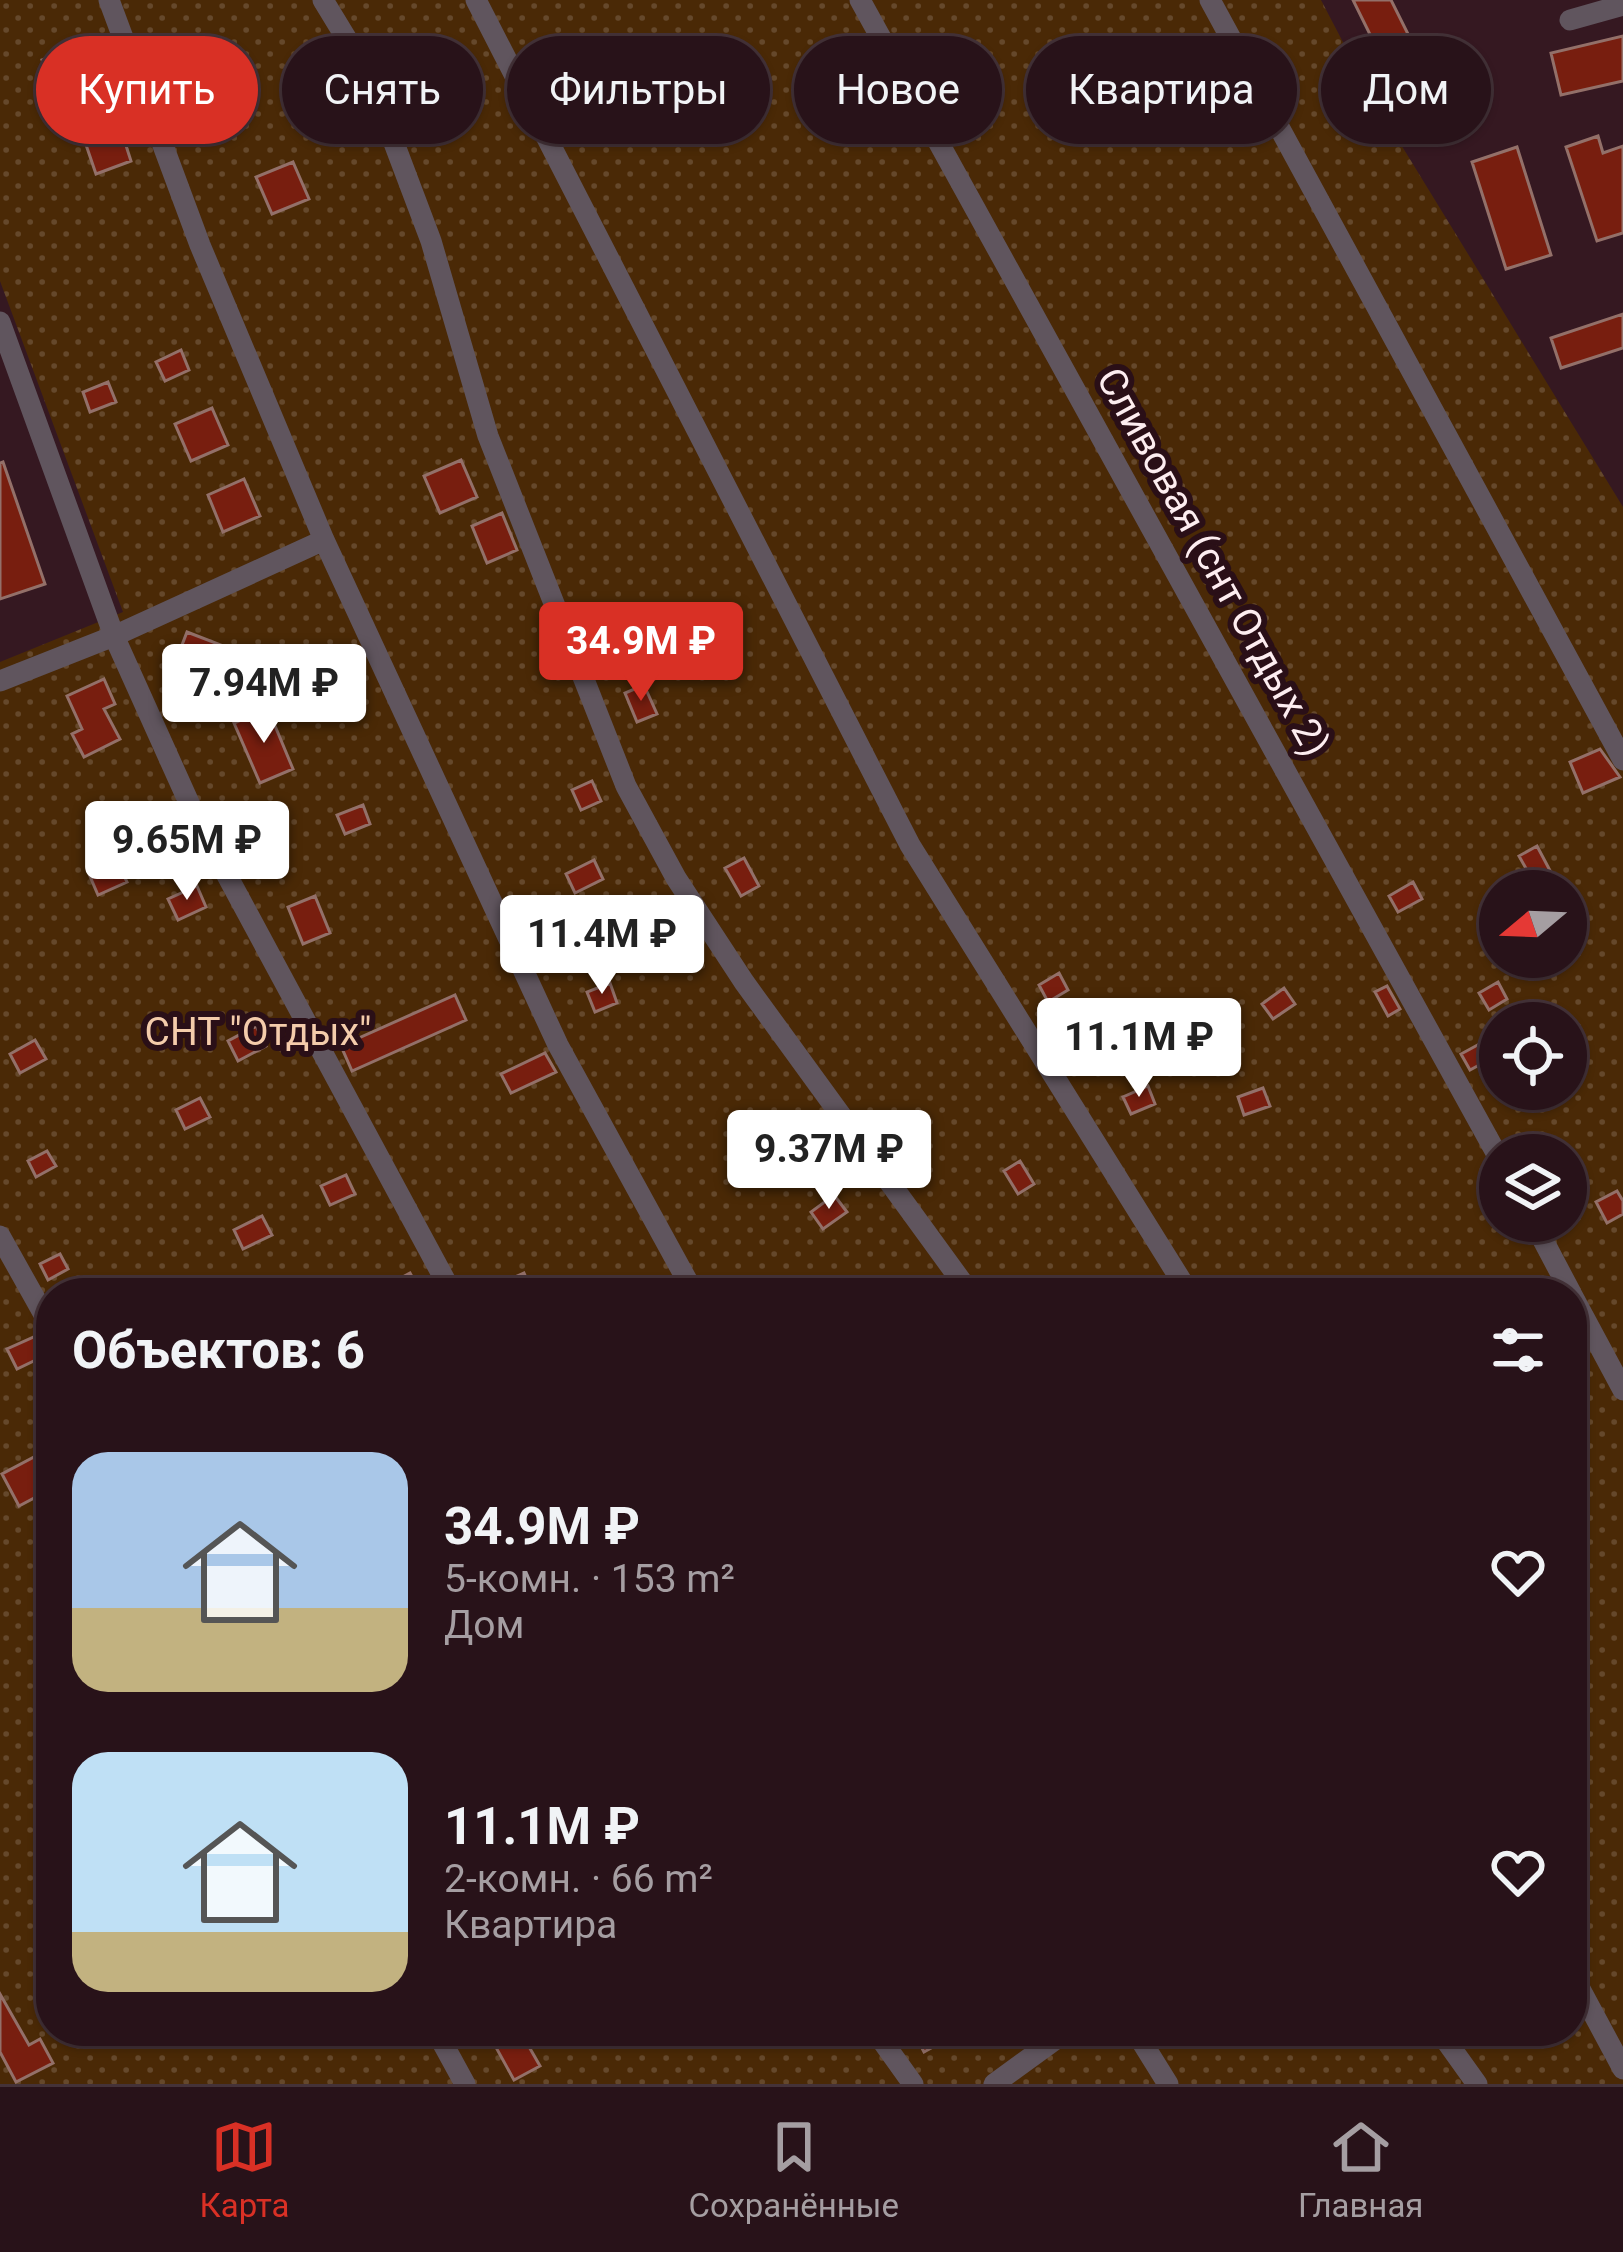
<!DOCTYPE html>
<html lang="ru">
<head>
<meta charset="utf-8">
<style>
	:root { --surface:#281219; --page:#342026; --text:#f1f3f6; --muted:#a59ea2; --line:#443238; --accent:#d93025 }
	body { margin:0; font-family:Roboto,sans-serif; background:var(--page); color:var(--text); height:100vh; display:flex; flex-direction:column; font-size:45px; white-space:nowrap }
	* { box-sizing:border-box; margin:0 }
	p { font-size:39px; color:var(--muted) }
	.icon { flex:none; width:66px; height:66px; fill:none; stroke:currentColor; stroke-width:2; stroke-linecap:round; stroke-linejoin:round }
	.map { position:relative; flex:1; overflow:hidden }
	.details { position:absolute; left:36px; top:1278px; width:1551px; height:768px; display:flex; flex-direction:column; background:var(--surface); border-radius:48px; box-shadow:0 3px 9px #0004,0 0 0 3px var(--line) }
	.details>* { flex:none }
	.banner { position:absolute; left:36px; top:36px; width:1551px; height:108px; display:flex; gap:24px }
	.needle { width:78px; rotate:251deg }
	.controls { position:absolute; left:1479px; top:870px; display:grid; gap:24px }
	.controls a { display:grid; place-items:center; width:108px; height:108px; border-radius:50%; background:var(--surface); box-shadow:0 3px 9px #0004,0 0 0 3px var(--line); font-size:60px }
	.price { position:absolute; translate:-50% -102px; padding:0 27px; border-radius:12px; background:#fff; color:#222; font-size:39px; line-height:78px; filter:drop-shadow(0 3px 6px #0008) }
	.price::after { content:''; position:absolute; left:50%; top:72px; width:36px; height:27px; margin-left:-18px; background:inherit; clip-path:polygon(0 0,100% 0,50% 100%) }
	.price.active { background:var(--accent); color:#fff }
	ul { padding:0; list-style:none }
	li { display:flex; align-items:center; gap:36px; height:300px; padding:0 36px }
	li span { display:grid; place-items:center; flex:none; width:336px; height:240px; border-radius:36px; color:#555 }
	li>.icon { margin-inline-start:auto }
	span .icon { width:144px; height:144px; fill:#fffc; stroke-width:1 }
	li b { font-size:51px }
	h2 { display:flex; justify-content:space-between; align-items:center; height:144px; padding:0 36px; font-size:51px }
	.pill { padding:0 42px; border-radius:54px; background:var(--surface); box-shadow:0 3px 9px #0004,0 0 0 3px var(--line); font-size:42px; line-height:108px }
	.pill.active { background:var(--accent); color:#fff }
	.menu { display:flex; justify-content:space-around; align-items:center; height:168px; border-top:3px solid var(--line); background:var(--surface); font-size:33px; color:var(--muted) }
	.menu a { display:grid; justify-items:center; gap:6px }
	.menu .active { color:var(--accent) }
	.map>svg:first-child { display:block }
</style>
</head>
<body>
<div class="map">
<svg width="1623" height="2084" viewBox="0 0 1623 2084">
	<defs>
		<pattern id="grass-dots" width="8" height="8" patternUnits="userSpaceOnUse" patternTransform="scale(3)"><rect width="8" height="8" fill="#4a2906"/><path d="M2 2h.1M6 6h.1" fill="none" stroke="#65482b" stroke-width="1.8" stroke-linecap="round"/></pattern>
	</defs>
	<rect width="100%" height="100%" fill="#351821"/>
	<path fill="url(#grass-dots)" fill-rule="evenodd" d="M0 0H1321L1370 94 1623 507V2084H0V662L123 612 0 281ZM1500 891H1566V957H1500ZM1500 1023H1566V1089H1500ZM1500 1155H1566V1221H1500ZM51 1293H1572V2031H51Z"/>
	<path fill="#781e0f" stroke="#937069" stroke-width="3" d="M1353 0H1391L1423 64 1392 79Z
		M1623 36V81L1561 95 1551 53Z
		M87 43 99 77 54 94 42 60Z
		M120 127 131 161 96 174 84 139Z
		M1598 136 1603 153 1623 146V233L1597 241 1566 147Z
		M1517 147 1551 255 1506 269 1472 162Z
		M293 162 309 199 272 214 256 177Z
		M1623 314V348L1561 368 1551 338Z
		M181 350 189 370 165 381 156 362Z
		M108 382 116 402 90 412 83 392Z
		M212 408 228 445 191 461 175 424Z
		M461 460 477 497 440 513 424 476Z
		M3 462 45 584 0 599V463Z
		M244 479 260 516 223 532 208 495Z
		M502 513 517 550 487 563 472 526Z
		M187 632 221 645 198 705 164 692Z
		M104 679 115 704 104 709 120 739 84 757 72 734 82 729 67 696Z
		M644 685 657 714 637 722 625 693Z
		M268 709 293 769 260 783 234 723Z
		M1600 749 1620 777 1583 793 1570 762Z
		M592 781 601 801 581 810 572 790Z
		M363 805 370 824 345 834 337 815Z
		M128 817 138 837 109 850 100 829Z
		M179 817 189 837 166 847 157 827Z
		M1537 846 1555 880 1538 890 1519 856Z
		M744 858 759 886 741 896 725 868Z
		M594 860 603 879 575 893 566 874Z
		M117 861 127 882 98 895 89 874Z
		M1413 882 1422 899 1398 912 1389 896Z
		M197 886 206 907 178 920 168 899Z
		M315 896 330 933 303 944 288 907Z
		M1059 973 1068 990 1048 1002 1039 985Z
		M1498 982 1507 999 1489 1010 1479 993Z
		M610 983 617 1003 595 1012 587 992Z
		M1387 986 1400 1009 1388 1016 1375 992Z
		M1284 988 1295 1004 1273 1019 1262 1004Z
		M455 995 466 1020 352 1071 341 1046Z
		M256 1026 266 1046 238 1061 228 1041Z
		M35 1040 46 1059 20 1073 10 1054Z
		M1485 1041 1494 1057 1470 1070 1461 1054Z
		M545 1053 556 1072 511 1093 501 1074Z
		M1148 1086 1155 1104 1131 1114 1123 1097Z
		M1263 1088 1270 1106 1244 1115 1238 1097Z
		M200 1098 210 1117 185 1129 176 1110Z
		M47 1151 56 1166 36 1177 28 1161Z
		M1020 1161 1034 1184 1018 1194 1004 1171Z
		M346 1175 355 1194 330 1205 321 1186Z
		M1617 1191 1623 1201V1214L1607 1223 1596 1202Z
		M834 1195 847 1212 823 1229 811 1212Z
		M262 1216 272 1235 243 1249 234 1230Z
		M60 1254 68 1269 48 1280 40 1264Z
		M410 1273 421 1293H373Z
		M524 1273 533 1293H480Z
		M36 1336 46 1355 17 1369 7 1349Z
		M51 1448V1489L19 1506 2 1474Z
		M0 1994 29 2045 40 2039 53 2063 16 2082 0 2052Z
		M487 2031H520L540 2066 514 2080Z
		M913 2031H962L924 2052Z"/>
	<g fill="none" stroke-linecap="round" stroke-linejoin="round">
		<path stroke="#60555e" stroke-width="21" d="M109 0 200 245 324 540 558 1045 694 1293
			M323 0 368 74 431 241 488 436 626 786 676 878 744 982 970 1293
			M476 0 910 845 1189 1293
			M860 0 1500 1160
			M1210 0 1623 760
			M1570 20 1623 5
			M0 322 114 636 195 816 452 1293
			M0 681 114 636 324 540
			M1533 1221 1571 1293
			M0 1236 51 1327
			M1572 1295 1623 1390
			M1572 1974 1623 2069
			M436 2031 465 2084
			M875 2031 913 2084
			M1135 2031 1168 2084
			M1439 2031 1477 2084
			M994 2084 1067 2031"/>
	</g>
	<g text-anchor="middle" dominant-baseline="central" stroke-width="12" stroke-linejoin="round" paint-order="stroke">
		<g font-size="39" fill="#fdedf0" stroke="#2a0f17">
			<text transform="translate(1213 562) rotate(61)">Сливовая (снт Отдых 2)</text>
		</g>
		<g font-size="39" fill="#f4ccab" stroke="#2a0f17">
			<text x="258" y="1032">СНТ "Отдых"</text>
		</g>
	</g>
</svg>
<div class="controls">
<a><svg class="needle" viewBox="-14 -14 28 28"><path d="M0-13l5 13h-10z" fill="#e53935"/><path d="M0 13l5-13h-10z" fill="#a59ea2"/></svg></a>
<a><svg class="icon" aria-label="locate" viewBox="0 0 24 24"><circle cx="12" cy="12" r="6"/><path d="M12 2v4M12 18v4M2 12h4M18 12h4"/></svg></a>
<a><svg class="icon" aria-label="layers" viewBox="0 0 24 24"><path d="M12 4l9 5-9 5-9-5zM3 14l9 5 9-5"/></svg></a>
</div>
<b class="price active" style="left:641px;top:704px">34.9M ₽</b>
<b class="price" style="left:264px;top:746px">7.94M ₽</b>
<b class="price" style="left:187px;top:903px">9.65M ₽</b>
<b class="price" style="left:602px;top:997px">11.4M ₽</b>
<b class="price" style="left:1139px;top:1100px">11.1M ₽</b>
<b class="price" style="left:829px;top:1212px">9.37M ₽</b>
<div class="banner">
<a class="pill active">Купить</a>
<a class="pill">Снять</a>
<a class="pill">Фильтры</a>
<a class="pill">Новое</a>
<a class="pill">Квартира</a>
<a class="pill">Дом</a>
</div>
<section class="details">
<h2>Объектов: 6<svg class="icon" aria-label="filters" viewBox="0 0 24 24"><path d="M4 7h16M4 17h16"/><circle cx="9" cy="7" r="2"/><circle cx="15" cy="17" r="2"/></svg></h2>
<ul>
<li><span style="background:linear-gradient(#a9c7e8 65%,#c2b280 0)"><svg class="icon" aria-label="home" viewBox="0 0 24 24"><path d="M3 11l9-7 9 7M6 9v11h12V9"/></svg></span><div><b>34.9M ₽</b><p>5-комн. · 153 m²</p><p>Дом</p></div><svg class="icon" aria-label="heart" viewBox="0 0 24 24"><path d="M12 20l-8-8c-3-5 5-10 8-4 3-6 11-1 8 4z"/></svg></li>
<li><span style="background:linear-gradient(#bfe0f5 75%,#c2b280 0)"><svg class="icon" aria-label="home" viewBox="0 0 24 24"><path d="M3 11l9-7 9 7M6 9v11h12V9"/></svg></span><div><b>11.1M ₽</b><p>2-комн. · 66 m²</p><p>Квартира</p></div><svg class="icon" aria-label="heart" viewBox="0 0 24 24"><path d="M12 20l-8-8c-3-5 5-10 8-4 3-6 11-1 8 4z"/></svg></li>
</ul>
</section>
</div>
<nav class="menu">
<a class="active"><svg class="icon" aria-label="map" viewBox="0 0 24 24"><path d="M3 6l6-2 6 2 6-2v14l-6 2-6-2-6 2zM9 4v14M15 6v14"/></svg>Карта</a>
<a><svg class="icon" aria-label="saved" viewBox="0 0 24 24"><path d="M7 4h10v16l-5-4-5 4z"/></svg>Сохранённые</a>
<a><svg class="icon" aria-label="home" viewBox="0 0 24 24"><path d="M3 11l9-7 9 7M6 9v11h12V9"/></svg>Главная</a>
</nav>
</body>
</html>
